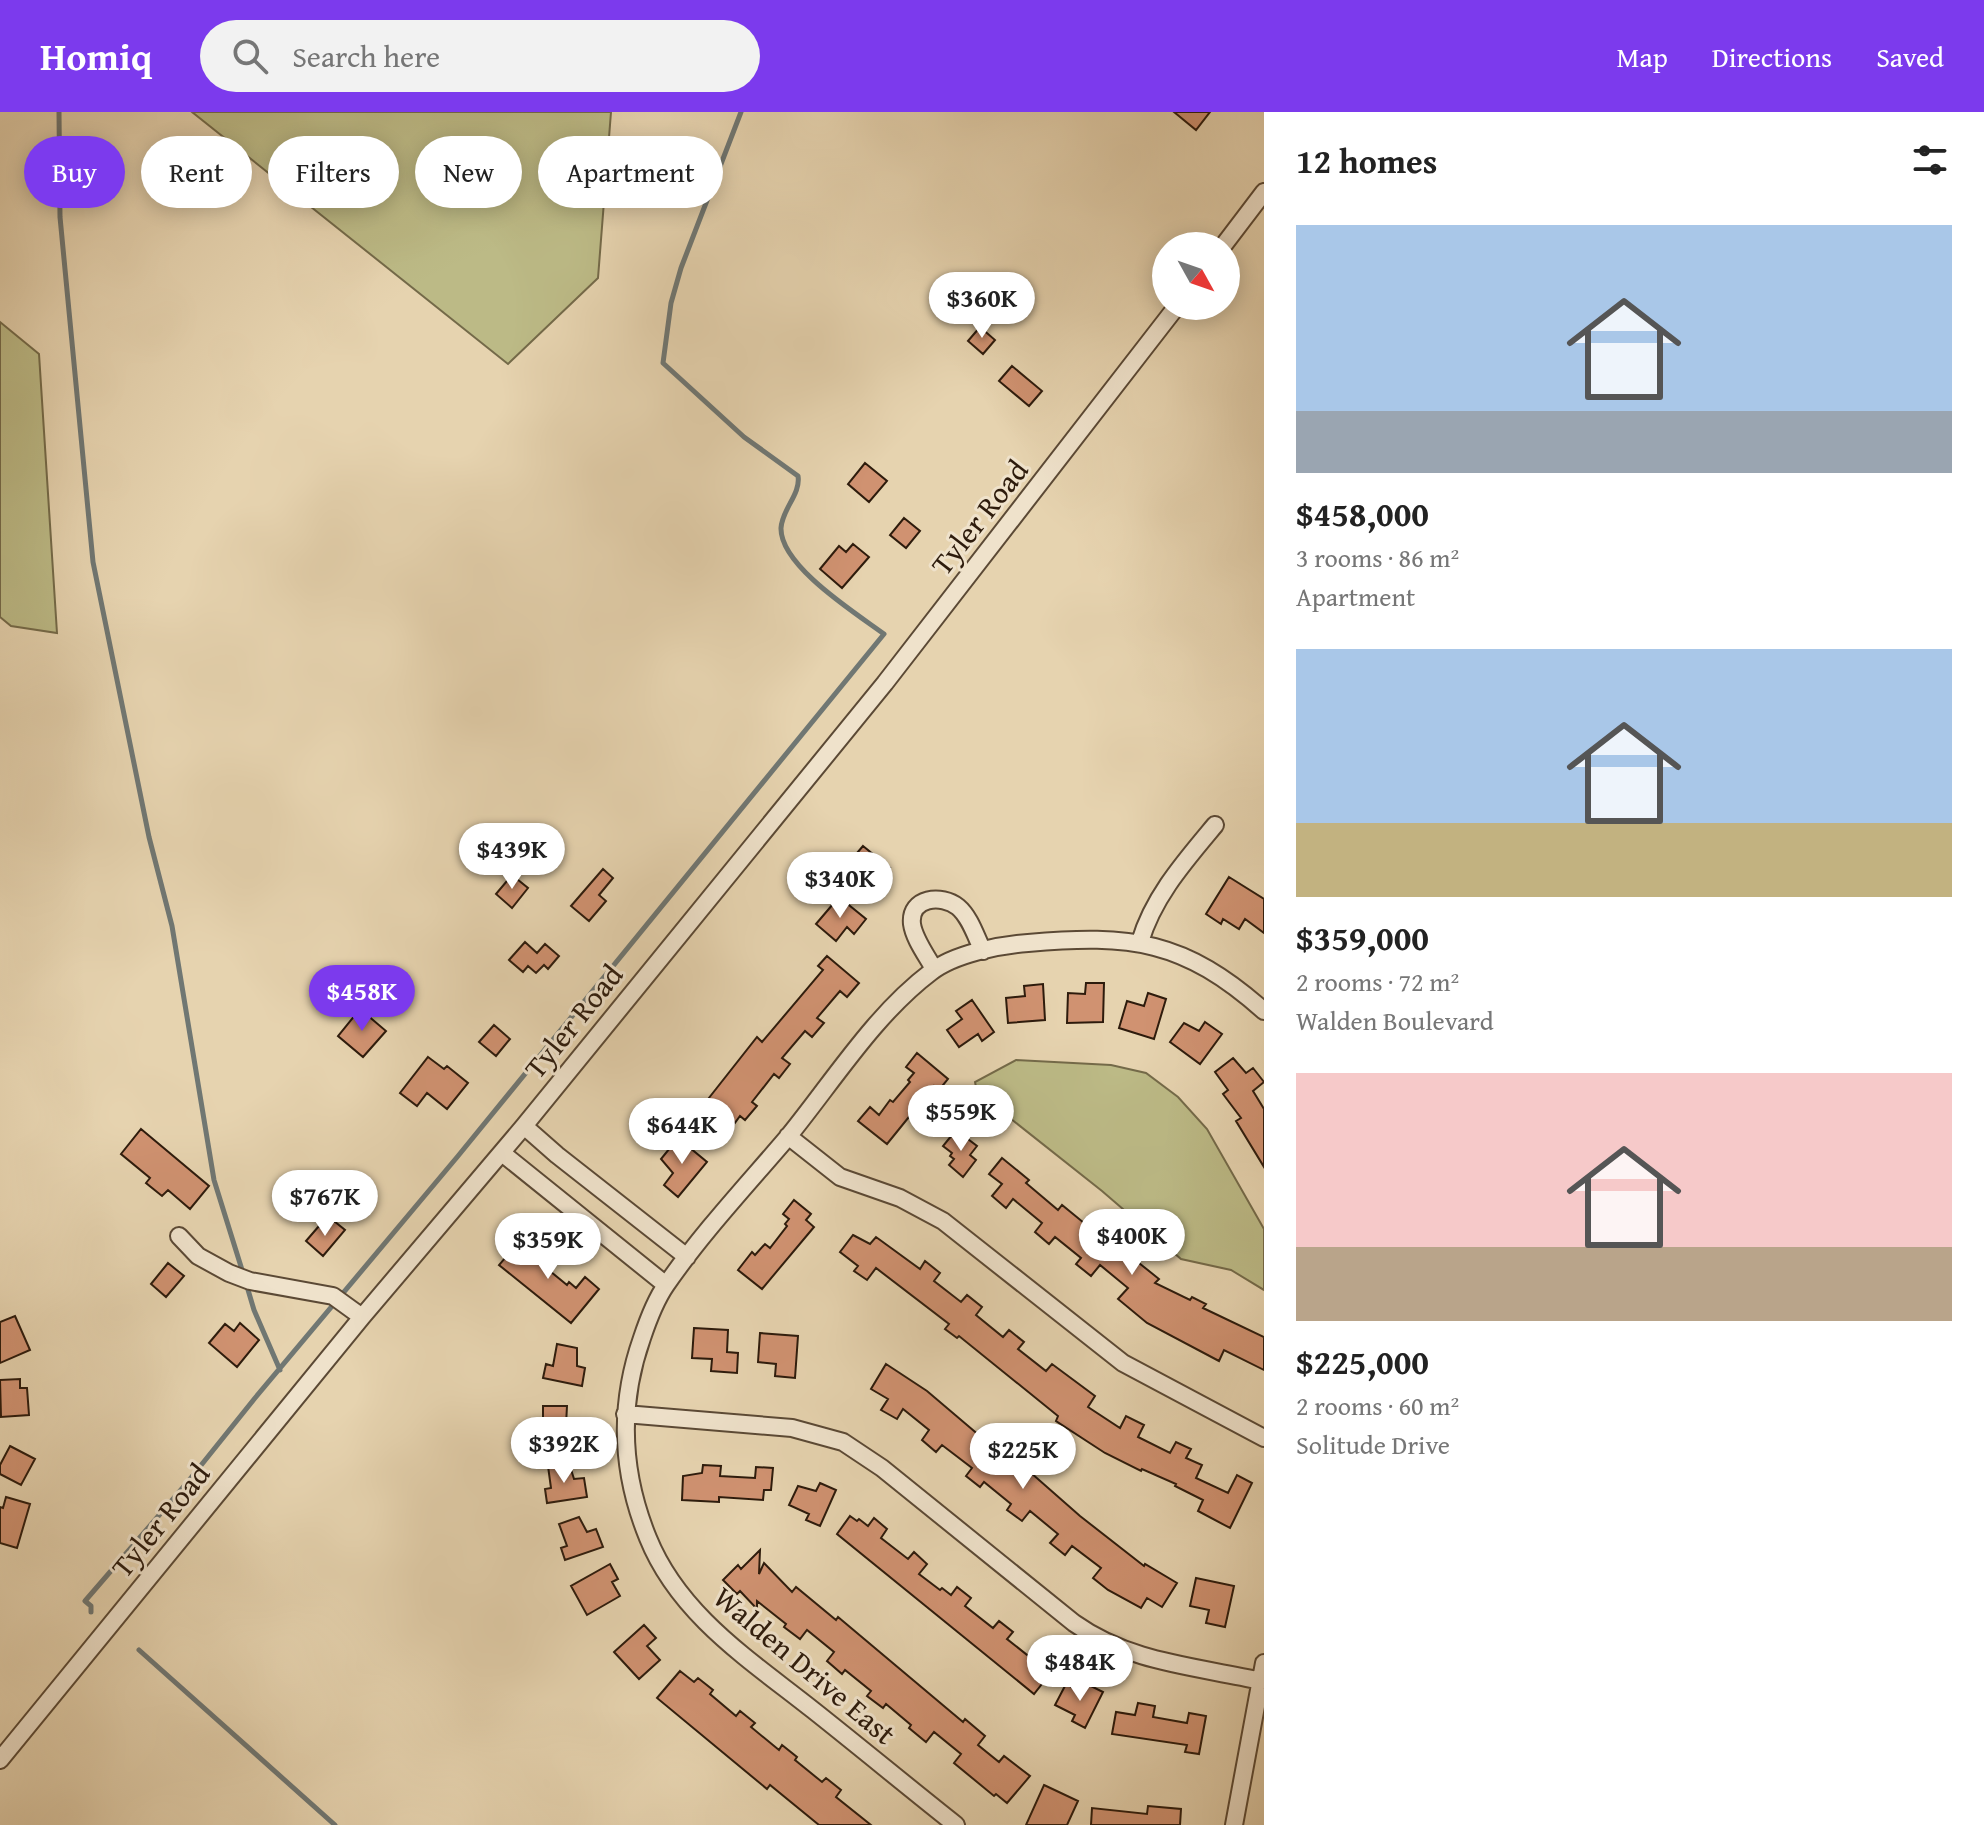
<!DOCTYPE html>
<html lang="en">
<head>
<meta charset="utf-8">
<style>
	:root { --surface:#fff; --page:#f2f2f2; --text:#222; --muted:#767676; --accent:#7c3aed }
	body { margin:0; font-family:"Gentium Book Plus",serif; background:var(--page); color:var(--text); height:100vh; display:flex; flex-direction:column; font-size:30px; white-space:nowrap }
	* { box-sizing:border-box; margin:0 }
	p { font-size:26px; color:var(--muted) }
	.icon { flex:none; width:44px; height:44px; fill:none; stroke:currentColor; stroke-width:2; stroke-linecap:round; stroke-linejoin:round }
	.map { position:relative; flex:1; overflow:hidden }
	.details { display:flex; flex-direction:column; background:var(--surface); width:720px }
	.details>* { flex:none }
	.guide { position:absolute; left:24px; top:24px; width:760px; height:72px; display:flex; gap:16px }
	.needle { width:52px; rotate:130deg }
	.controls { position:absolute; left:1152px; top:120px; display:grid; gap:16px }
	.controls a { display:grid; place-items:center; width:88px; height:88px; border-radius:50%; background:var(--surface); box-shadow:0 4px 20px #0003; font-size:40px }
	.price { position:absolute; translate:-50% -68px; padding:0 18px; border-radius:28px; background:#fff; color:#222; font-size:26px; line-height:52px; filter:drop-shadow(0 2px 4px #0008) }
	.price::after { content:''; position:absolute; left:50%; top:48px; width:24px; height:18px; margin-left:-12px; background:inherit; clip-path:polygon(0 0,100% 0,50% 100%) }
	.price.active { background:var(--accent); color:#fff }
	ul { padding:0; list-style:none }
	li { display:grid; align-content:center; gap:16px; height:424px; padding:0 32px }
	li span { display:grid; place-items:center; height:248px; border-radius:0px; color:#555 }
	li>.icon { margin-inline-start:auto }
	span .icon { width:144px; height:144px; fill:#fffc; stroke-width:1 }
	li b { font-size:34px }
	h2 { display:flex; justify-content:space-between; align-items:center; height:96px; padding:0 32px; font-size:34px }
	.tag { padding:0 28px; border-radius:36px; background:var(--surface); box-shadow:0 4px 20px #0003; font-size:28px; line-height:72px }
	.tag.active { background:var(--accent); color:#fff }
	header { display:flex; align-items:center; gap:48px; box-sizing:border-box; height:112px; padding:0 40px; background:var(--accent); color:#fff }
	header strong { font-size:38px }
	nav { display:flex; gap:44px; margin-inline-start:auto; font-size:28px }
	.search { width:560px; height:72px; background:var(--page); display:flex; align-items:center; gap:20px; box-sizing:border-box; padding:0 28px; border-radius:44px; color:var(--muted); font-size:30px }
	main { display:flex; flex:1; min-height:0 }
	.map>svg:first-child { display:block }
</style>
</head>
<body>
<header>
<strong>Homiq</strong>
<div class="search"><svg class="icon" aria-label="search" viewBox="0 0 24 24"><circle cx="10" cy="10" r="6"/><path d="M15 15l6 6"/></svg>Search here</div>
<nav><a>Map</a><a>Directions</a><a>Saved</a></nav>
</header>
<main>
<div class="map">
<svg width="1264" height="1713" viewBox="0 0 1264 1713">
	<rect width="100%" height="100%" fill="#e6d3af"/>
	<filter id="stains"><feTurbulence type="fractalNoise" baseFrequency=".0025" numOctaves="4"/><feColorMatrix values="0 0 0 0 .2 0 0 0 0 .09 0 0 0 0 .02 0 0 0 .5 -.17"/></filter>
	<radialGradient id="worn" r=".72"><stop offset=".6" stop-color="#630" stop-opacity="0"/><stop offset="1" stop-color="#630" stop-opacity=".3"/></radialGradient>
	<path fill="#bcba86" stroke="#746a49" stroke-width="2" d="M192 0H611L598 166 508 252Z
		M0 210 39 242 57 521 11 514 0 505Z
		M1016 948 1111 953 1146 961 1178 985 1207 1017 1264 1117V1178L1231 1158 1181 1147 1102 1079 977 980 975 970Z"/>
	<g fill="none" stroke-linecap="round" stroke-linejoin="round">
		<path stroke="#707773" stroke-width="5" d="M59 0 60 105 93 450 149 725 172 814 214 1068 243 1161
			M246 1171 254 1198 280 1258
			M91 1500V1494L85 1489 186 1372 255 1286 458 1044 884 522C857 502 780 454 781 416 782 397 801 382 798 364L744 325 663 251 671 191 681 156 741 0
			M139 1538 335 1713"/>
	</g>
	<path fill="#d09271" stroke="#2d1b0c" stroke-width="2" d="M1174 0H1210L1196 18Z
		M980 215 995 228 983 242 968 229Z
		M1012 254 1042 279 1029 294 999 269Z
		M865 351 887 369 869 390 848 372Z
		M904 406 920 419 906 436 890 423Z
		M853 432 869 445 842 476 820 457 839 434 846 440Z
		M863 734 890 756 879 770 871 764 860 778 840 761Z
		M603 757 613 766 599 783 606 789 589 809 571 794Z
		M512 763 528 776 512 796 496 782Z
		M1229 765 1264 787V821L1245 807 1239 817 1223 807 1221 812 1206 802Z
		M839 785 866 807 854 822 847 815 836 829 816 812Z
		M525 830 537 841 545 832 559 844 548 857 544 853 536 861 528 854 523 860 509 848Z
		M827 844 859 871 847 885 840 879 817 906 824 911 812 925 805 919 782 946 790 952 779 966 774 962 752 990 757 994 745 1008 740 1004 729 1019 701 996 757 925 762 930 823 858 818 854Z
		M1086 871H1104L1103 910 1067 911 1068 881 1085 882Z
		M1043 872 1045 908 1008 911 1006 886 1025 884 1024 874Z
		M1148 881 1166 887 1154 927 1119 916 1127 889 1144 894Z
		M972 888 994 920 982 929 978 922 959 935 947 918 962 907 956 899Z
		M360 897 386 919 363 945 338 924Z
		M1205 910 1222 922 1200 952 1170 930 1184 911 1199 919Z
		M494 913 510 927 496 944 479 930Z
		M917 941 948 967 939 978 934 974 887 1032 858 1009 870 995 879 1003 890 988 893 990 910 970 908 968 914 961 906 955Z
		M428 945 444 957 447 954 468 971 447 997 427 981 417 994 400 981Z
		M1233 946 1246 961 1253 956 1264 970 1253 979 1264 997V1055L1236 1009 1241 1006 1223 982 1228 978 1215 960Z
		M141 1017 209 1074 190 1097 168 1078 162 1084 146 1071 150 1066 121 1042Z
		M956 1018 977 1034 970 1043 976 1048 963 1065 949 1053 954 1047 950 1044 952 1041 943 1034Z
		M678 1026 707 1050 678 1085 664 1073 673 1061 661 1047Z
		M1002 1046 1029 1068 1026 1071 1058 1098 1062 1093 1084 1111 1086 1109 1127 1145 1129 1143 1159 1167 1155 1171 1190 1188 1192 1185 1206 1192 1203 1196 1264 1225V1258L1224 1238 1219 1249 1147 1211 1118 1187 1128 1176 1100 1153 1091 1164 1076 1152 1081 1146 1055 1125 1049 1132 1035 1120 1042 1111 1013 1087 1006 1096 992 1084 1002 1072 989 1062Z
		M794 1088 811 1102 806 1108 814 1115 762 1177 738 1158 752 1140 755 1143 765 1132 770 1136 787 1114 785 1112 789 1107 783 1102Z
		M334 1109 345 1118 323 1144 306 1129 319 1114 325 1119Z
		M853 1123 870 1132 876 1125 920 1157 925 1149 940 1161 934 1169 961 1190 967 1183 982 1195 976 1203 1003 1225 1009 1218 1024 1230 1018 1237 1046 1259 1052 1252 1095 1284 1088 1295 1120 1316 1126 1304 1144 1313 1138 1325 1170 1341 1176 1330 1191 1337 1186 1346 1202 1353 1196 1366 1228 1381 1237 1363 1252 1371 1230 1416 1198 1399 1203 1388 1175 1374 1176 1372 1142 1357 1141 1359 1105 1341 1056 1309 1058 1304 959 1224 957 1226 945 1217 949 1212 876 1156 867 1168 854 1159 858 1154 840 1140Z
		M542 1130 557 1142 545 1155 567 1173 569 1170 576 1176 585 1165 599 1177 571 1211 499 1153 517 1132 533 1141Z
		M168 1151 184 1164 166 1185 151 1172Z
		M15 1204 30 1238 0 1251V1210Z
		M240 1211 259 1228 237 1255 209 1231 225 1212 234 1219Z
		M694 1216 728 1218 727 1240 738 1241 737 1261 711 1259 712 1247 692 1246Z
		M760 1221 798 1224 795 1266 775 1264 776 1252 758 1250Z
		M557 1232 577 1236V1254L585 1256 582 1274 543 1266 546 1252 553 1254Z
		M886 1252 927 1279 987 1330 1020 1356 1022 1353 1080 1404 1144 1454 1145 1452 1177 1471 1162 1495 1147 1486 1141 1496 1108 1478 1093 1466 1101 1456 1072 1434 1065 1443 1050 1431 1058 1422 1030 1399 1022 1409 1007 1398 1011 1392 984 1370 980 1375 966 1364 972 1356 942 1333 936 1340 922 1328 929 1318 903 1297 897 1307 881 1298 888 1287 871 1277Z
		M20 1267V1276H27L29 1303 1 1305 0 1268Z
		M543 1294H567L566 1313H579V1331L543 1330Z
		M10 1334 35 1347 21 1373 0 1362V1353Z
		M569 1351 574 1367 584 1366 587 1385 547 1391 545 1377 551 1376 548 1354Z
		M703 1353 721 1354 720 1364 755 1366 756 1355 773 1356 771 1378H764L763 1388 719 1385V1390L682 1388 683 1364 702 1361Z
		M820 1371 836 1378 820 1414 806 1408 809 1402 789 1393 798 1374 816 1379Z
		M6 1385 30 1392 17 1436 0 1431V1395L3 1396Z
		M850 1404 857 1409 859 1407 868 1414 874 1406 887 1417 881 1426 908 1447 914 1440 927 1452 919 1462 940 1478 942 1476 951 1483 957 1475 971 1486 965 1494 993 1516 999 1509 1013 1520 1007 1527 1036 1550 1042 1543 1056 1554 1034 1582 837 1422Z
		M579 1405 587 1420 596 1417 603 1435 565 1448 561 1436 567 1434 559 1412Z
		M760 1438 759 1462 764 1451 792 1480 796 1475 836 1508 838 1505 963 1610 965 1607 985 1624 978 1633 999 1650 1004 1644 1030 1664 1007 1691 996 1682 994 1684 954 1651 961 1642 934 1620 926 1630 909 1616 911 1613 886 1592 883 1596 867 1584 871 1579 845 1558 842 1562 827 1549 834 1540 807 1518 800 1527 784 1515 786 1512 757 1489V1497L740 1479 737 1482 723 1468 738 1453 741 1457Z
		M610 1452 618 1467 612 1470 620 1484 587 1503 571 1474Z
		M1196 1466 1234 1474 1225 1515 1206 1511 1209 1498 1190 1494Z
		M644 1513 656 1526 647 1534 660 1548 639 1567 614 1540Z
		M680 1559 694 1570 698 1566 713 1578 710 1582 736 1604 740 1599 755 1611 751 1615 779 1638 782 1633 797 1645 795 1648 822 1670 826 1666 841 1678 836 1685 871 1713H819L770 1673 767 1677 657 1586Z
		M1066 1572 1082 1581 1087 1572 1103 1580 1085 1616 1072 1609 1075 1603 1055 1593Z
		M1138 1591 1155 1594 1153 1605 1187 1611 1189 1601 1206 1604 1199 1642 1185 1640 1187 1633 1112 1622 1116 1600 1135 1603Z
		M1044 1673 1078 1689 1067 1713H1026Z
		M1148 1694 1181 1697 1180 1713H1091L1092 1696 1147 1702Z"/>
	<g fill="none" stroke-linecap="round" stroke-linejoin="round">
		<g stroke="#5b4935" stroke-width="20">
			<path id="minor" d="M1223 134 1264 80
				M1140 830C1153 785 1185 749 1215 713
				M934 857C927 844 914 827 912 812 909 785 942 782 958 795 970 805 976 825 983 839
				M524 1014 557 1043 687 1145
				M788 1024 840 1065 900 1086 943 1109 1123 1251 1264 1326
				M502 1041 666 1173
				M179 1124 198 1144 229 1161 250 1169 333 1184 362 1205
				M625 1302 792 1316 843 1330 882 1356 1074 1511C1130 1551 1195 1554 1261 1569
				M0 1648 362 1205 524 1014 885 571 1177 194
				M956 1713C908 1675 861 1636 813 1598 750 1548 679 1503 648 1426 621 1360 618 1294 642 1226 648 1208 655 1189 666 1173 702 1121 746 1074 787 1026 832 971 874 903 931 860 954 842 999 833 1028 831 1131 822 1184 828 1264 899
				M1234 1713 1264 1551"/>
		</g>
		<use href="#minor" stroke="#efe2cb" stroke-width="16"/>
	</g>
	<g text-anchor="middle" dominant-baseline="central" stroke-width="6" stroke-linejoin="round" paint-order="stroke">
		<g font-size="30" fill="#2d1b0c" stroke="#efe2cb">
			<text transform="translate(979 405) rotate(-52)">Tyler Road</text>
			<text transform="translate(573 909) rotate(-51)">Tyler Road</text>
			<text transform="translate(160 1408) rotate(-51)">Tyler Road</text>
			<text transform="translate(805 1553) rotate(40)">Walden Drive East</text>
		</g>
	</g>
	<rect width="100%" height="100%" filter="url(#stains)"/>
	<rect width="100%" height="100%" fill="url(#worn)"/>
</svg>
<div class="controls">
<a><svg class="needle" viewBox="-14 -14 28 28"><path d="M0-13l5 13h-10z" fill="#e53935"/><path d="M0 13l5-13h-10z" fill="#767676"/></svg></a>
</div>
<b class="price" style="left:982px;top:228px">$360K</b>
<b class="price" style="left:512px;top:779px">$439K</b>
<b class="price" style="left:840px;top:808px">$340K</b>
<b class="price active" style="left:362px;top:921px">$458K</b>
<b class="price" style="left:961px;top:1041px">$559K</b>
<b class="price" style="left:682px;top:1054px">$644K</b>
<b class="price" style="left:325px;top:1126px">$767K</b>
<b class="price" style="left:1132px;top:1165px">$400K</b>
<b class="price" style="left:548px;top:1169px">$359K</b>
<b class="price" style="left:564px;top:1373px">$392K</b>
<b class="price" style="left:1023px;top:1379px">$225K</b>
<b class="price" style="left:1080px;top:1591px">$484K</b>
<div class="guide">
<a class="tag active">Buy</a>
<a class="tag">Rent</a>
<a class="tag">Filters</a>
<a class="tag">New</a>
<a class="tag">Apartment</a>
</div>
</div>
<section class="details">
<h2>12 homes<svg class="icon" aria-label="filters" viewBox="0 0 24 24"><path d="M4 7h16M4 17h16"/><circle cx="9" cy="7" r="2"/><circle cx="15" cy="17" r="2"/></svg></h2>
<ul>
<li><span style="background:linear-gradient(#a9c7e8 75%,#9aa5b1 0)"><svg class="icon" aria-label="home" viewBox="0 0 24 24"><path d="M3 11l9-7 9 7M6 9v11h12V9"/></svg></span><div><b>$458,000</b><p>3 rooms · 86 m²</p><p>Apartment</p></div></li>
<li><span style="background:linear-gradient(#a9c7e8 70%,#c2b280 0)"><svg class="icon" aria-label="home" viewBox="0 0 24 24"><path d="M3 11l9-7 9 7M6 9v11h12V9"/></svg></span><div><b>$359,000</b><p>2 rooms · 72 m²</p><p>Walden Boulevard</p></div></li>
<li><span style="background:linear-gradient(#f6c9c9 70%,#b9a48a 0)"><svg class="icon" aria-label="home" viewBox="0 0 24 24"><path d="M3 11l9-7 9 7M6 9v11h12V9"/></svg></span><div><b>$225,000</b><p>2 rooms · 60 m²</p><p>Solitude Drive</p></div></li>
</ul>
</section>
</main>
</body>
</html>
